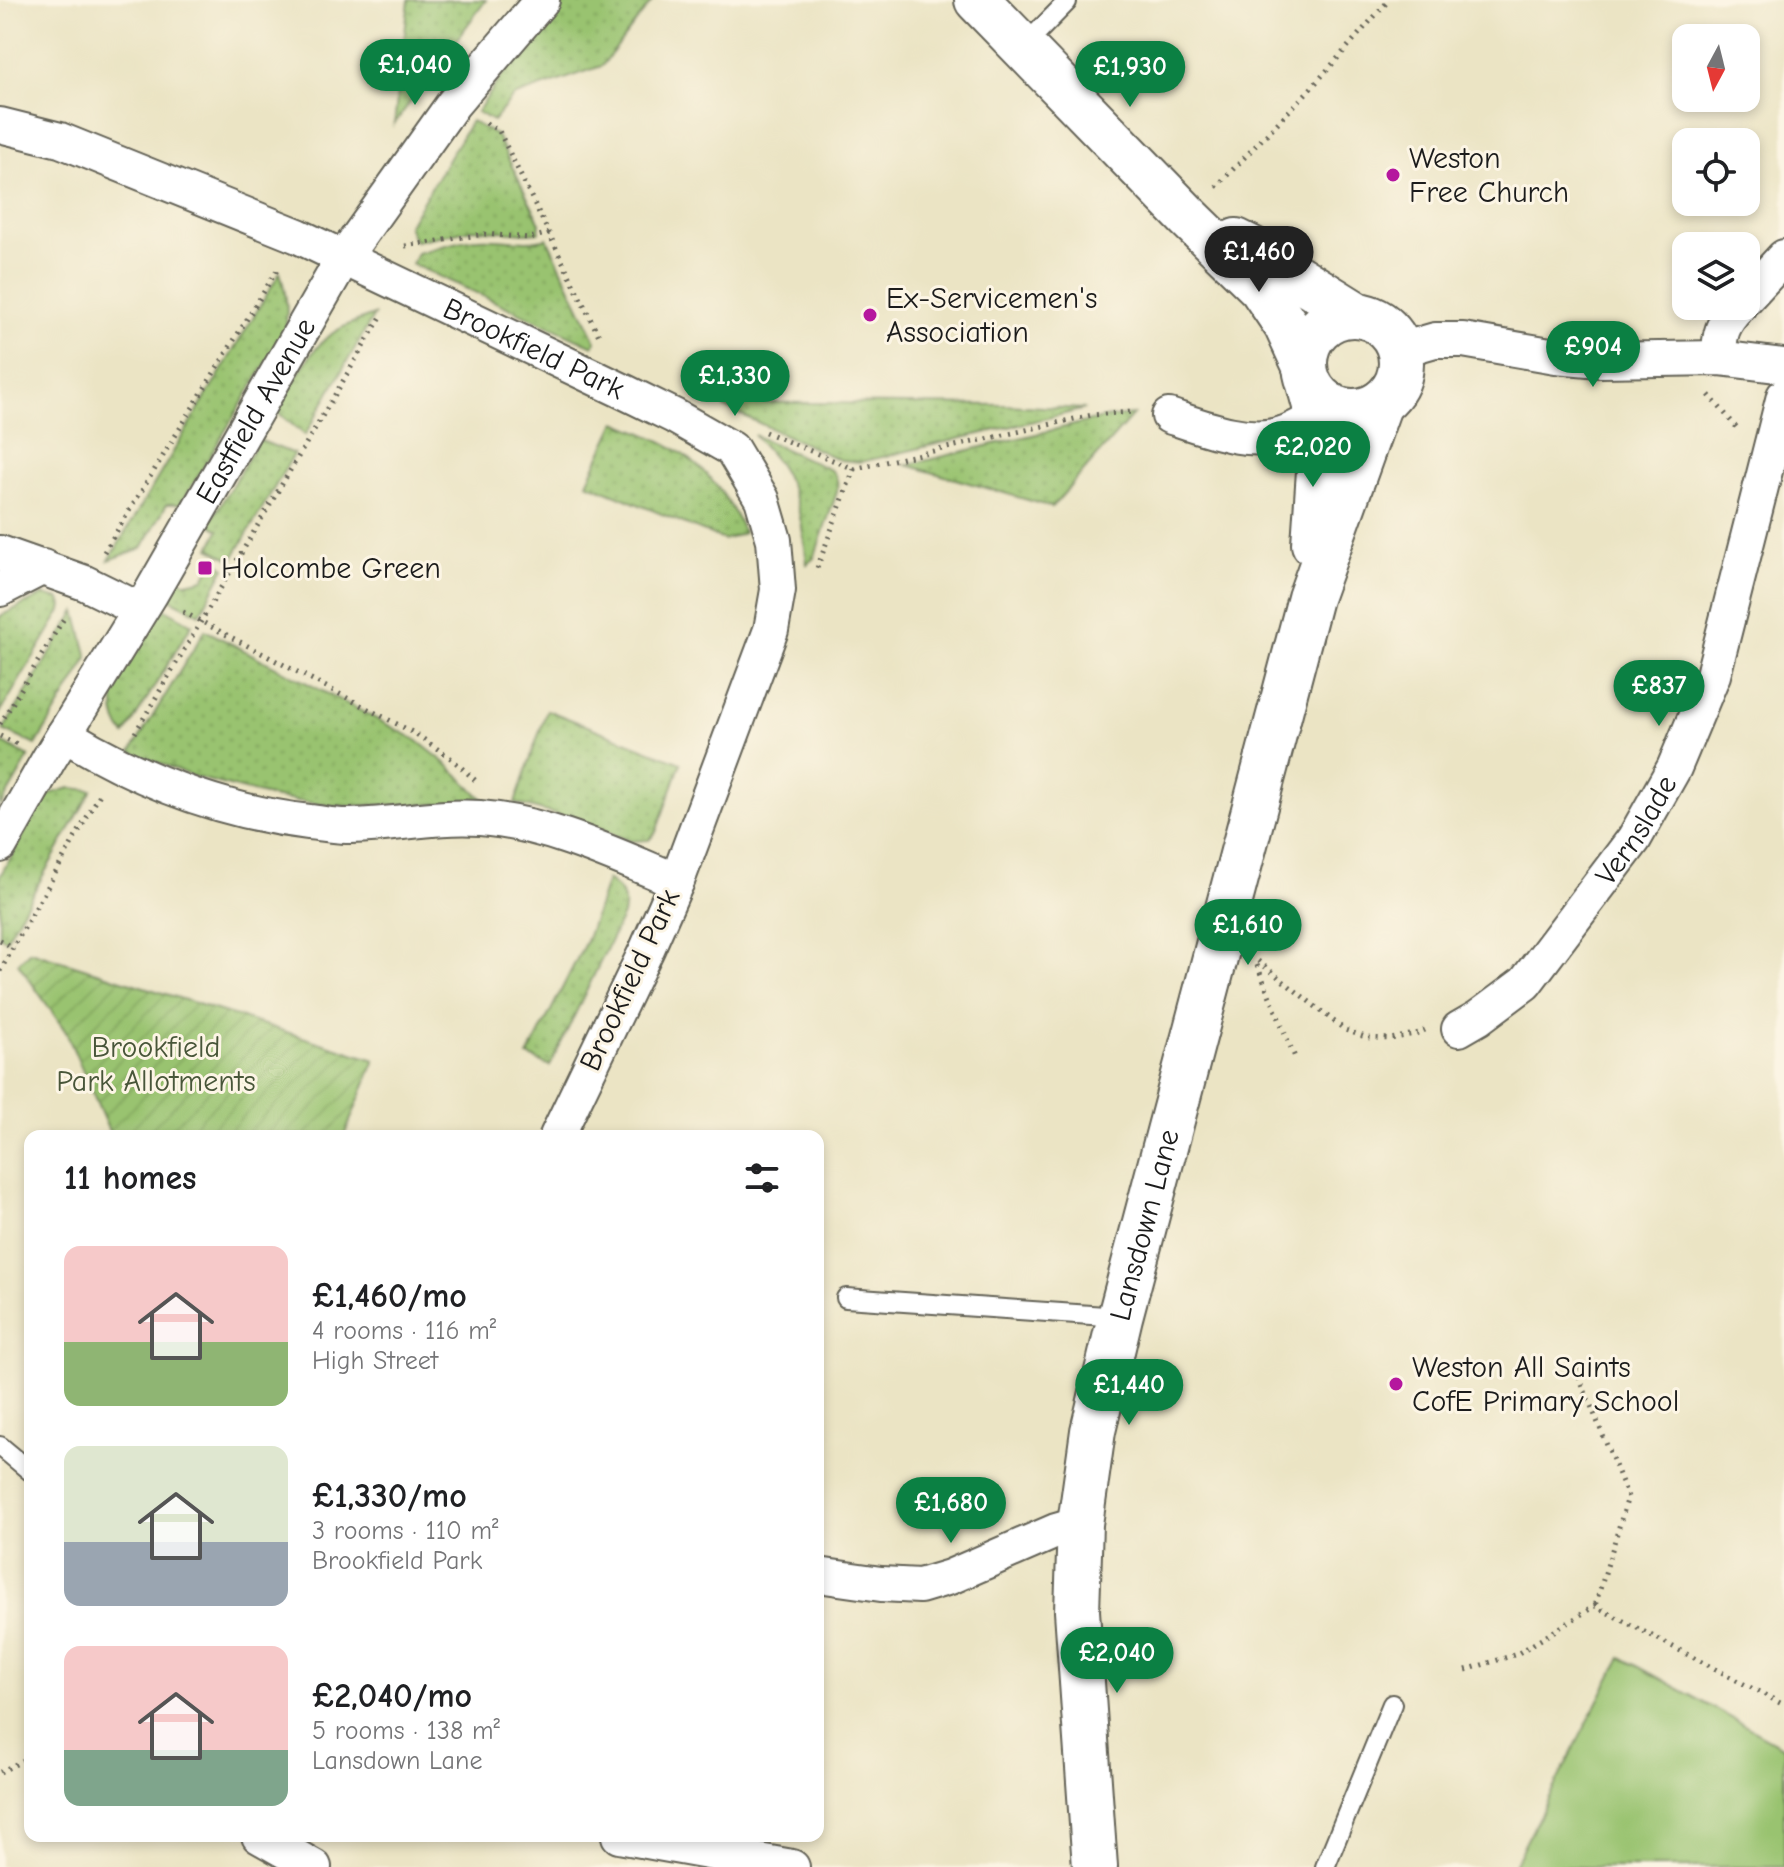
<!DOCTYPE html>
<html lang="en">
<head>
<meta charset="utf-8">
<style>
	:root { --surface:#fff; --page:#f6f6f6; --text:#202124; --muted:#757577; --accent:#0b8043 }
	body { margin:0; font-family:"Comic Neue",sans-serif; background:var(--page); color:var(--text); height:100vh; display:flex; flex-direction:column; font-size:30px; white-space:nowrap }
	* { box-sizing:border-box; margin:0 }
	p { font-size:26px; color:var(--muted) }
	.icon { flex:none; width:44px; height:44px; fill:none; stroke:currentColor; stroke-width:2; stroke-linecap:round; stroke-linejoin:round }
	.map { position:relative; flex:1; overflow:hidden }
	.details { position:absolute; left:24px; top:1130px; width:800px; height:712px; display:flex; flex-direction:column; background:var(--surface); border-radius:16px; box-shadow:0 4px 12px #0003 }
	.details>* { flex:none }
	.needle { width:52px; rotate:187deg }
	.controls { position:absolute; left:1672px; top:24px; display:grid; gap:16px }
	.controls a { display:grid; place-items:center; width:88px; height:88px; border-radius:16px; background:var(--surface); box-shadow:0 4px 12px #0003; font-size:40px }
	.price { position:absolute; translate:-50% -68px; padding:0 18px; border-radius:28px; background:var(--accent); color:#fff; font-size:26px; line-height:52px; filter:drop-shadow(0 2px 4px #0008) }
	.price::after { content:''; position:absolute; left:50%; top:48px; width:24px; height:18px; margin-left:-12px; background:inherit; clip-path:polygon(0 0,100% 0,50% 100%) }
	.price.selected { background:#222; color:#fff }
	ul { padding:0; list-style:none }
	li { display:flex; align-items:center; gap:24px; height:200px; padding:0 40px }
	li span { display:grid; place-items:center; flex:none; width:224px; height:160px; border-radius:16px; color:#555 }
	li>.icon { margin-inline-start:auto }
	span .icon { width:96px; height:96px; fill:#fffc; stroke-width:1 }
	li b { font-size:34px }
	h2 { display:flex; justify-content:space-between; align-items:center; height:96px; padding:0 40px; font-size:34px }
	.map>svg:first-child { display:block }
</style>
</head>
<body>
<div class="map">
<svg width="1784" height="1867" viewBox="0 0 1784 1867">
	<defs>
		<pattern id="grass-dots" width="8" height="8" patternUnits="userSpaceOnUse" patternTransform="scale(2)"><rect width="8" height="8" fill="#99c36f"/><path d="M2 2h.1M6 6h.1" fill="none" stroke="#83a760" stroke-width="1.8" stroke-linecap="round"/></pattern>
		<pattern id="garden-furrows" width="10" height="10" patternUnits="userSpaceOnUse" patternTransform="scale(2)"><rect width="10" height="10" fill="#99c36f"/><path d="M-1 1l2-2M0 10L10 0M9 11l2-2" fill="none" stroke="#83a760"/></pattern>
	</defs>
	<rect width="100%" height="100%" fill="#fcf5e5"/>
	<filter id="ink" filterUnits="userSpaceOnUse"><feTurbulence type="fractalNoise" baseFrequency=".0125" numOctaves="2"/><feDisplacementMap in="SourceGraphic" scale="16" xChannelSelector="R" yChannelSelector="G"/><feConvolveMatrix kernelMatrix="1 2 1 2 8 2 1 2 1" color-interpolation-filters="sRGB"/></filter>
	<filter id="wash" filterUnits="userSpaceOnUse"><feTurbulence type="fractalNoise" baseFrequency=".006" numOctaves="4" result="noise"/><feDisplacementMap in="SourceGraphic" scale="32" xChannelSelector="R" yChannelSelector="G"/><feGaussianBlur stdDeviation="1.8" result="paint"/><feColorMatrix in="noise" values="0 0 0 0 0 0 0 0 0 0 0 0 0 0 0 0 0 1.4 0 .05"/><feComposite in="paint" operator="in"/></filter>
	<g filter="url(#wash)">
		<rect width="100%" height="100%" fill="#ebe4c4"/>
		<path fill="url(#grass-dots)" stroke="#5a7046" stroke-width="2" d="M409 0H486L394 124Z
			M567 0H653L602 66 513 97 493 121 477 112 501 77Z
			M471 121 497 136 540 223 539 232 525 233 473 229 415 241 408 226Z
			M547 238 596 341 593 346 412 264 417 253C437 248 458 240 478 239 501 237 525 245 547 238Z
			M280 272C286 293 289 310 285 332L181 504H167L142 548 109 560Z
			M374 315 305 435 277 412C291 389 303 361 323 341 336 328 357 321 374 315Z
			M724 402 1003 405 1085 409 861 462 840 460 724 407Z
			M1133 415 1052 507 907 465 1103 418Z
			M616 422C636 431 660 438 678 451 709 471 730 499 744 533L724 540 587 483Z
			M754 435 831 470C838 477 838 483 837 492L814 558 807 564C803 530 799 494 779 465 772 455 762 445 754 435Z
			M259 440 294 454 232 560 210 548 219 530 209 524Z
			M214 560 225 568 200 614 166 597 176 578 187 583 204 579Z
			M43 595 60 599 62 606 61 611 0 713V616Z
			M160 606 192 624 125 735C115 724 113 712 114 698L108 694Z
			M76 611 88 658 36 745 3 730Z
			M205 630 415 739 448 765 490 806 453 804 334 806 276 798 195 777 131 752Z
			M547 710 681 763 656 832 649 840 631 841 572 819 515 803Z
			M0 741 29 757 0 807Z
			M70 788 92 790 6 940 0 936V876L46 795Z
			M607 880C622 890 627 897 623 915L550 1066 528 1056 587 939Z"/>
		<path fill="url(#garden-furrows)" stroke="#5a7046" stroke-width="2" d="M30 951 375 1060 344 1136H111L66 1032 18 963Z"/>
		<path fill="#99c36f" stroke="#5a7046" stroke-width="2" d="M1621 1657 1784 1747V1867H1513Z"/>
	</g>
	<g filter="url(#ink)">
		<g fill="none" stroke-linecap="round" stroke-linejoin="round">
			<g stroke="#646257" stroke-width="22">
				<path id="lane" d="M1022 48 1067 2
					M846 1298 1120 1317
					M0 1446 30 1471
					M1325 1867 1392 1704"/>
			</g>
			<g stroke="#646257" stroke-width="38">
				<g id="street">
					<path id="s1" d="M0 125 60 140 298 236 627 393 674 416 732 449 762 499 774 540 778 590 771 630 677 881 647 949 557 1136"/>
					<path d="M1746 298 1784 257"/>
					<path d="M1400 350 1435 340H1463L1556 356 1600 360 1719 358 1784 366"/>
					<path d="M1719 358C1719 334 1722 324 1739 306"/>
					<path d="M1169 416C1202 427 1247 445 1282 434 1295 430 1306 422 1318 417"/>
					<path d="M0 553 85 583 140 610"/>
					<path d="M0 589 43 567"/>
					<path d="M64 734C138 779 222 812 309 822 321 823 333 826 346 826 390 826 435 815 480 818 548 823 614 855 677 881"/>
					<path id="s2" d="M0 845 49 759 151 593 344 257 453 104 542 0"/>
					<path id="s3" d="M1459 1029 1478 1018 1525 983 1634 839 1674 768 1713 675 1784 396"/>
					<path d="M818 1575 881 1584 920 1586 950 1577 1056 1531 1080 1524"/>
					<path d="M259 1836 314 1867"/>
					<path d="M619 1836 792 1867"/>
				</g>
			</g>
			<g stroke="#646257" stroke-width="48">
				<g id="secondary">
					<path d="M977 0 1188 217 1261 288 1286 325 1304 364"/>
					<path d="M1236 241 1252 249 1358 315"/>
					<circle cx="1353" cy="363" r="48"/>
					<path d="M1309 384 1318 417 1321 442 1314 544"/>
					<path id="s4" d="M1095 1867 1077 1611 1080 1524 1093 1431 1120 1317 1310 598 1380 403"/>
				</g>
			</g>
			<path stroke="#646257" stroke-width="5" stroke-dasharray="2 6" stroke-linecap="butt" d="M486 123 499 131 600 338
				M1216 187 1314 85 1389 0
				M405 246 485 234 530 238 550 233
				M1709 395 1739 430
				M765 432 854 469 816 571
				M854 469 1092 415 1132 412
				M104 552 279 267
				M183 612 416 734 452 759 475 780
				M0 724 66 615
				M135 733 382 315
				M0 736 17 744
				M0 940 14 948
				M1258 961 1345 1030 1368 1038 1391 1039 1419 1033 1425 1030
				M1257 965 1296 1060
				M0 971 100 794
				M1576 1369 1628 1497 1595 1606
				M1466 1670 1517 1654 1595 1606 1784 1705
				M0 1772 30 1757"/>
			<use href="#lane" stroke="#fff" stroke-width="18"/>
			<use href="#street" stroke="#fff" stroke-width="34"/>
			<use href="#secondary" stroke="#fff" stroke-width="44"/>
		</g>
	</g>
	<g fill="#b5179e" stroke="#fcf5e5" stroke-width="3">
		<circle cx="1393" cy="175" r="8"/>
		<circle cx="870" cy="315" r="8"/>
		<rect x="197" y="560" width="16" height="16" rx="4"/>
		<circle cx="1396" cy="1384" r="8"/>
	</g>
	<g text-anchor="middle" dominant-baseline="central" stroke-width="6" stroke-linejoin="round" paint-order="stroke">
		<g font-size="30" fill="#1c1c1c" stroke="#fcf5e5" text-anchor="start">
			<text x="1409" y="158">Weston<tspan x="1409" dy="34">Free Church</tspan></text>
			<text x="886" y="298">Ex-Servicemen's<tspan x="886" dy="34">Association</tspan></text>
			<text x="221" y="568">Holcombe Green</text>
			<text x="1412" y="1367">Weston All Saints<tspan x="1412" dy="34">CofE Primary School</tspan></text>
		</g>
		<g font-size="30" fill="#1c1c1c" stroke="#fcf5e5">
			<text stroke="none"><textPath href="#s1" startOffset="580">Brookfield Park</textPath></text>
			<text stroke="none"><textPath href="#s2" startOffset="504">Eastfield Avenue</textPath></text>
			<text stroke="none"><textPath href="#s3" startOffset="270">Vernslade</textPath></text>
			<text transform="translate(630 980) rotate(-65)">Brookfield Park</text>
			<text stroke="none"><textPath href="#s4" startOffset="650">Lansdown Lane</textPath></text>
		</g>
		<g font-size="30" fill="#485639" stroke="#fcf5e5">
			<text x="156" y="1047">Brookfield<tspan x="156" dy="34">Park Allotments</tspan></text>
		</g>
	</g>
</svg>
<div class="controls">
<a><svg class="needle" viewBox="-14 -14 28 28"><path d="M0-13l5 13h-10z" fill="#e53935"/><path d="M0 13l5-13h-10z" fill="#757577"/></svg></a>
<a><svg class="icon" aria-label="locate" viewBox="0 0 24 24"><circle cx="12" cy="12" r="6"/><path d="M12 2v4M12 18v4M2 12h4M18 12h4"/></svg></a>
<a><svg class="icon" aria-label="layers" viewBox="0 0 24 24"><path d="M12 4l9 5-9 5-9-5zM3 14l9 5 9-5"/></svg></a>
</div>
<b class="price" style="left:415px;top:107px">£1,040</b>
<b class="price" style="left:1130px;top:109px">£1,930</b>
<b class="price selected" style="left:1259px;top:294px">£1,460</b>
<b class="price" style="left:1593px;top:389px">£904</b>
<b class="price" style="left:735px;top:418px">£1,330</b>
<b class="price" style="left:1313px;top:489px">£2,020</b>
<b class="price" style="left:1659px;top:728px">£837</b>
<b class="price" style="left:1248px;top:967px">£1,610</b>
<b class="price" style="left:1129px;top:1427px">£1,440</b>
<b class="price" style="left:951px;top:1545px">£1,680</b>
<b class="price" style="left:1117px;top:1695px">£2,040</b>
<section class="details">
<h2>11 homes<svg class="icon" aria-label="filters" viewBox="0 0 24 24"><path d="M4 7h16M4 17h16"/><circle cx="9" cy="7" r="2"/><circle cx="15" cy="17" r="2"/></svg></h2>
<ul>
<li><span style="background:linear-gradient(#f6c9c9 60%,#8fb573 0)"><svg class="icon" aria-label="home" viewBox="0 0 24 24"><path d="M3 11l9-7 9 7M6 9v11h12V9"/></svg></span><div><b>£1,460/mo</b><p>4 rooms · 116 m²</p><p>High Street</p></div></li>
<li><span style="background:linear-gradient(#dfe7d0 60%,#9aa5b1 0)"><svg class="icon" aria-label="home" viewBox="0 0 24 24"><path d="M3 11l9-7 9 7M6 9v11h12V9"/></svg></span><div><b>£1,330/mo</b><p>3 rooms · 110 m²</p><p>Brookfield Park</p></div></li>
<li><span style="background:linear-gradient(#f6c9c9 65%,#7fa58c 0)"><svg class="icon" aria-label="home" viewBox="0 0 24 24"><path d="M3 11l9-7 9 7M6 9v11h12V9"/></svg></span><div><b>£2,040/mo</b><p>5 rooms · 138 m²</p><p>Lansdown Lane</p></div></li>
</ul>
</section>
</div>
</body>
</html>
